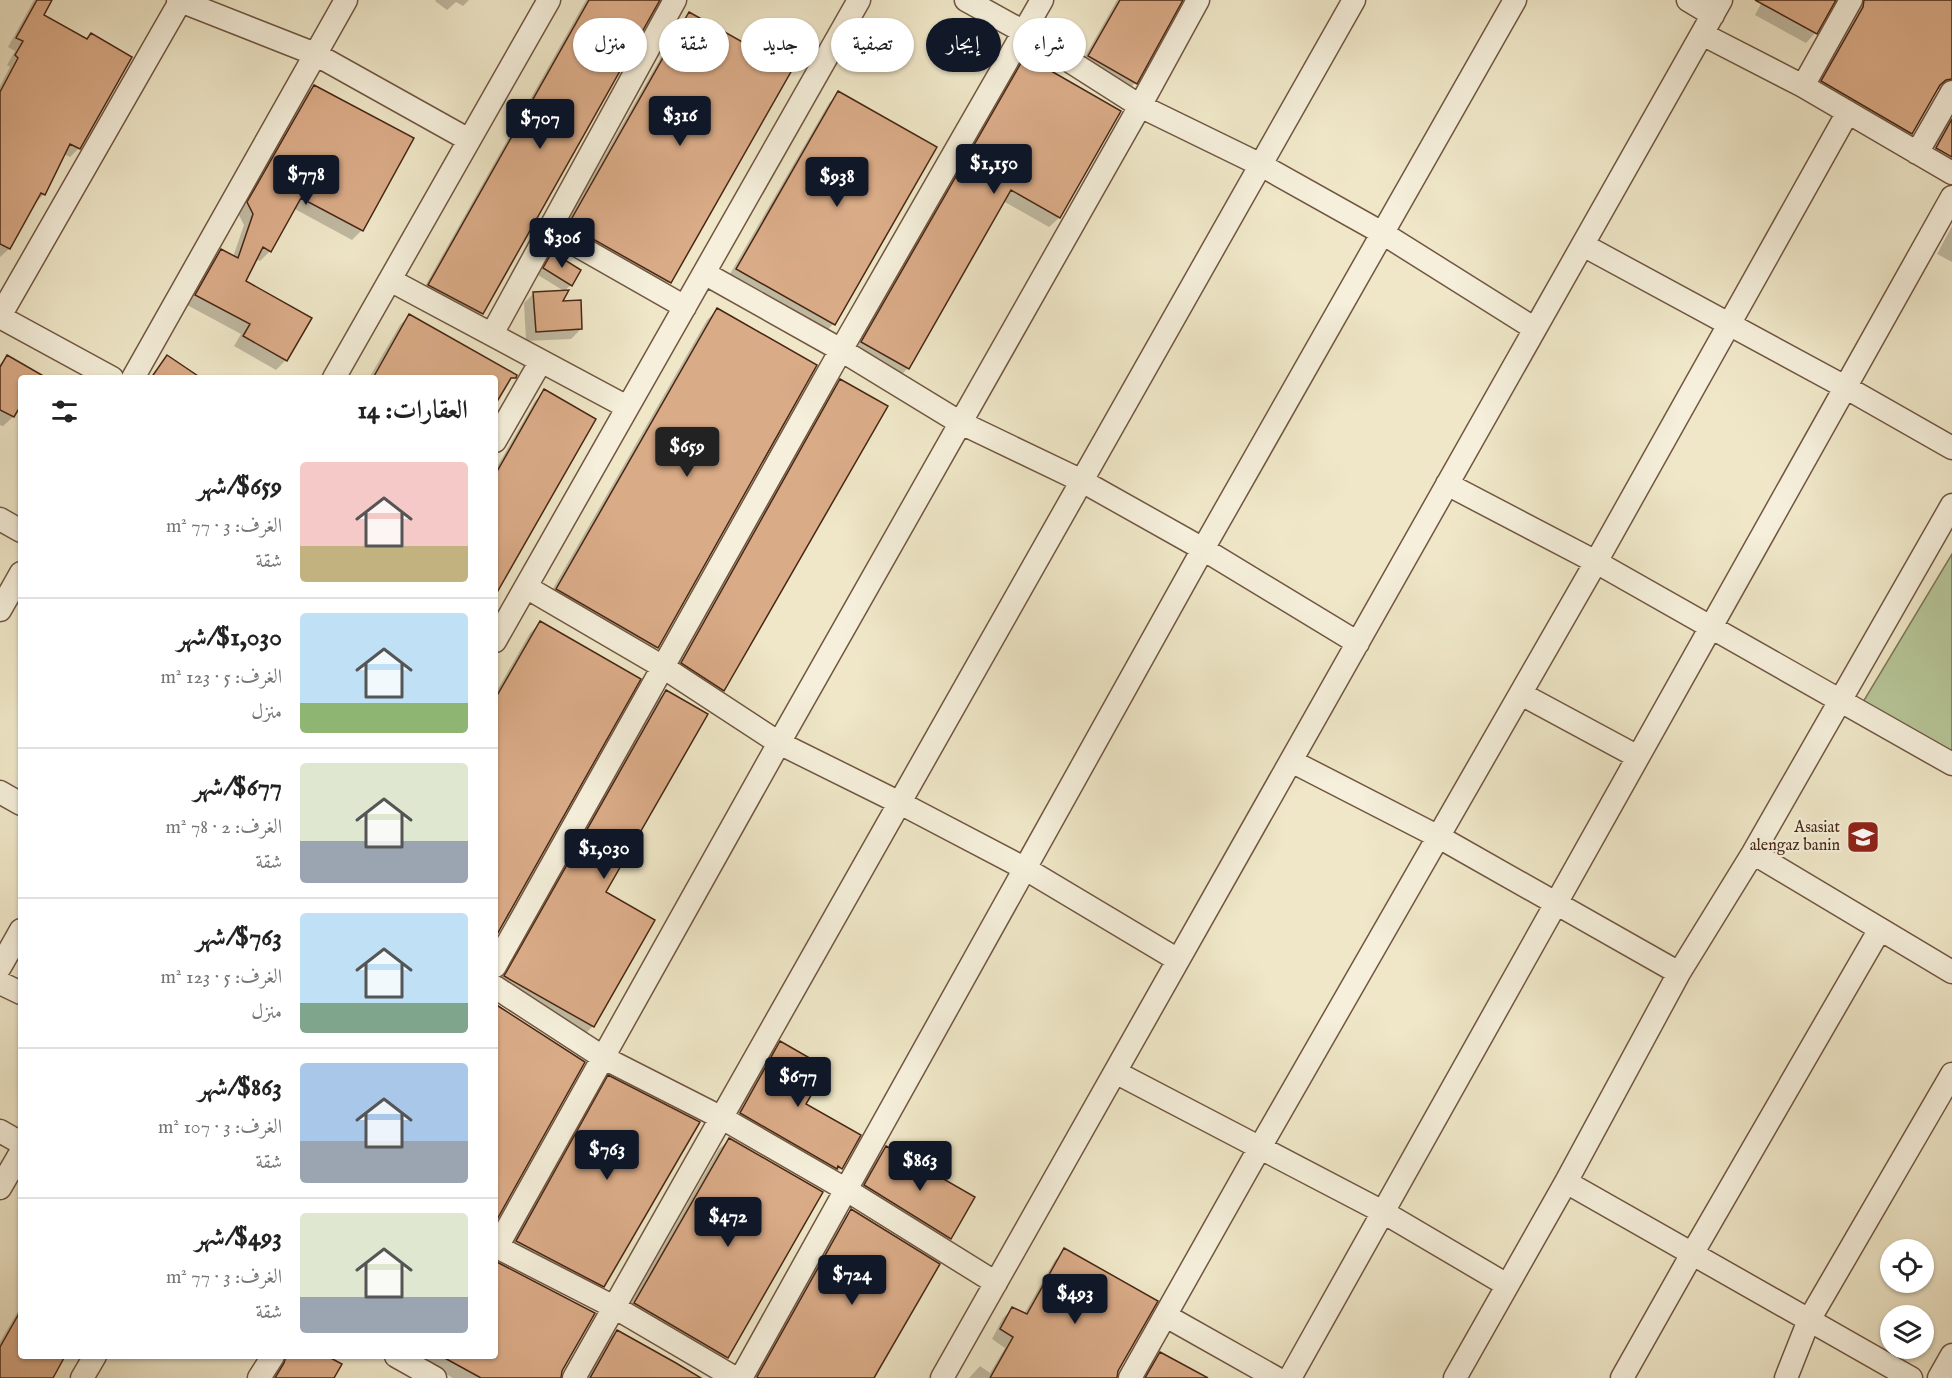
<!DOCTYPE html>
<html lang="ar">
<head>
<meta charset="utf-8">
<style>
	:root { --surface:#fff; --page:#f6f6f6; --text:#222; --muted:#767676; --line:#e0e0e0; --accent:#111827 }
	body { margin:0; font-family:"IM FELL English",Amiri,serif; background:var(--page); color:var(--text); direction:rtl; height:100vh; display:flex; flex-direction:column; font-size:22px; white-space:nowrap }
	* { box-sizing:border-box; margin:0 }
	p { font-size:20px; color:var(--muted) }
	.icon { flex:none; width:33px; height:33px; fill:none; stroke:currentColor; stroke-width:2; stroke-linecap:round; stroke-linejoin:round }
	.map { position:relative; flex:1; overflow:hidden; direction:ltr }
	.side { position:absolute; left:18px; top:375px; width:480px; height:984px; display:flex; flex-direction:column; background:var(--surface); border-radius:6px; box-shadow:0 2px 4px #0004; direction:rtl }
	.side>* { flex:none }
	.hud { position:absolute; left:516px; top:18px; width:570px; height:54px; direction:rtl; display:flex; gap:12px }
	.tools { position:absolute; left:1880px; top:1239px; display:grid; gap:12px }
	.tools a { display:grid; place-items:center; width:54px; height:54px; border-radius:50%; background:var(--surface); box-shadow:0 2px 4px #0004; font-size:30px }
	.price { position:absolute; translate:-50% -51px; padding:0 14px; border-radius:6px; background:var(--accent); color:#fff; font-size:20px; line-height:39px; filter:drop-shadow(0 2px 3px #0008) }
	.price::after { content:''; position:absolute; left:50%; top:36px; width:18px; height:14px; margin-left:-9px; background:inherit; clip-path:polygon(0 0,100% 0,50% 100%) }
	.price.active { background:#222; color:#fff }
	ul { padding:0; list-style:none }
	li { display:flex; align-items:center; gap:18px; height:150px; padding:0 30px }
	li+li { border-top:2px solid var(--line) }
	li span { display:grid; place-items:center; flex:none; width:168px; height:120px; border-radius:6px; color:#555 }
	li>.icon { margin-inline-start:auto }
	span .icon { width:72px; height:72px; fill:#fffc; stroke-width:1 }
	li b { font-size:26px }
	h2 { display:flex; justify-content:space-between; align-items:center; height:72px; padding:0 30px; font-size:26px }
	.tag { padding:0 21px; border-radius:27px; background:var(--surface); box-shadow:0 2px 4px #0004; font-size:21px; line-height:54px }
	.tag.active { background:var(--accent); color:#fff }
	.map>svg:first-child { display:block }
</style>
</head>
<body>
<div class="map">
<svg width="1952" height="1378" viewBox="0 0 1952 1378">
	<rect width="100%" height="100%" fill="#efe7c8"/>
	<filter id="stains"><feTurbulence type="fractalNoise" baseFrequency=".00333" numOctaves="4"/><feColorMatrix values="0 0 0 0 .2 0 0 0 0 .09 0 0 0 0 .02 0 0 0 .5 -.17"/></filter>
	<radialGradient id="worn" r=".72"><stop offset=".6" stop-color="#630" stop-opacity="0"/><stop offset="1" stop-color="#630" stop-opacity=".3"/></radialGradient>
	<path fill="#b6c698" stroke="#7e7656" stroke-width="1.5" d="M1952 554V755L1863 702Z"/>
	<path fill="#0003" d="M34 0H51L42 16 79 148 70 157 64 154 44 194 35 203 9 249 0 257V86L10 67 7 65 15 51 8 47Z
		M436 0H469L463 6 456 2 447 10 435 1Z
		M586 0H658L481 313 471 323 420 295Z
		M1117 0H1181L1135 83 1125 93 1079 67Z
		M1763 0H1834L1815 33 1806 43 1755 15Z
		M1850 0H1952V93L1949 90 1937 89 1911 133 1901 143 1813 91Z
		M689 14 790 71 669 282 660 292 559 235 680 24Z
		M1025 58 1119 112 1059 218 1049 227 1003 201 908 368 898 378 853 352 1016 68Z
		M314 86 362 230 352 240 293 208 270 251 260 261 256 259 244 281 286 360 276 370 234 346 241 334 187 305 212 261 221 251 233 257 244 225 238 213 304 96Z
		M839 93 935 148 833 324 824 334 727 279 829 103Z
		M1952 114V172L1927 158Z
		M1952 226V262L1937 254Z
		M552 254 571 285 564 291 538 275 546 260Z
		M534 293 560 303 581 329 571 339 526 341 524 303Z
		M717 310 815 366 657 647 647 657 547 599 707 320Z
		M410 315 512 373 495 402V378H369L400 325Z
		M7 357 35 378H21V402L13 417 3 426 0 425V364Z
		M167 357 198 378H150Z
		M841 381 723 690 713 700 672 673 831 391Z
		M545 391 495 593V470L535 401Z
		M540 623 495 937V694L530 633Z
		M666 692 604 893 653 921 593 1026 583 1036 495 986 656 701Z
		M780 1043 804 1104 841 1168 831 1178 731 1123 770 1053Z
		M609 1077 603 1286 593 1296 507 1252 599 1087Z
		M729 1140 821 1193 726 1357 717 1367 625 1313 719 1149Z
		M886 1148 949 1238 939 1248 855 1195 876 1158Z
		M851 1210 872 1378H753L841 1220Z
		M1065 1250 1117 1371 1115 1378H969L980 1366 990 1373 1005 1348 992 1339 1003 1318 1012 1309 1024 1314 1055 1260Z
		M495 1263 561 1371 559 1378H453L414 1356H495Z
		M21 1306V1356H63L51 1378H0V1342Z
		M617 1331 698 1378H586L607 1341Z
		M1161 1353 1205 1378H1142L1151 1363Z
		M277 1356H324L332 1378H273L277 1367Z"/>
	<path fill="#daab87" stroke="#472614" stroke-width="1.5" d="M37 0H52L44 15 87 39 91 33 132 57 80 149 70 144 45 195 41 193 10 249 0 244V92L18 58 15 55 23 41 16 38Z
		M589 0H660L483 314 428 285Z
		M1120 0H1183L1137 84 1088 56Z
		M1755 0H1836L1817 34Z
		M1864 0H1952V79L1946 80 1940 85 1912 134 1821 81 1863 7Z
		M689 12 792 70 671 283 568 225Z
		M1025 56 1121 111 1060 218 1011 190 909 369 861 342Z
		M314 85 414 138 363 231 301 198 271 252 263 247 246 281 312 318 287 361 243 336 250 324 195 295 221 249 238 258 253 214 247 202Z
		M838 91 937 147 835 325 736 269Z
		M1952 119V157L1936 148Z
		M552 252 581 270 572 286 543 268Z
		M569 290 563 301 581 300 582 329 536 332 533 292Z
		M717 308 817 365 658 648 556 589Z
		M409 314 517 375 516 378H511L495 405V378H373Z
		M7 355 47 378H21V405L14 417 0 410V367Z
		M167 355 201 378H151Z
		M840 379 888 406 724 691 681 663Z
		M544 389 596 419 495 596V475Z
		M540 621 641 679 495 938V699Z
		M666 690 708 714 606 892 655 920 594 1027 504 976Z
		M495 1004 585 1062 495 1223Z
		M780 1041 827 1068 806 1104 861 1135 842 1169 838 1166 837 1169 740 1113Z
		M608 1075 700 1122 604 1287 516 1241Z
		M729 1138 823 1192 728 1358 634 1303Z
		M886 1146 975 1197 951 1239 864 1185Z
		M851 1209 940 1264 874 1378H759L757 1377Z
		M1064 1248 1158 1301 1118 1371 1117 1378H990L1013 1337 1000 1329 1012 1307 1027 1314Z
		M495 1261 595 1313 562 1371 561 1378H481L441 1356H495Z
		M21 1310V1356H65L53 1378H0V1347Z
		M617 1330 676 1363 701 1378H590Z
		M1160 1352 1208 1378H1145Z
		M286 1356H327L342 1364 334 1378H275L284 1363Z"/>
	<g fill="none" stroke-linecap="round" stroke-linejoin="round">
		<g stroke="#715641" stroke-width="25">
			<path id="minor" d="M178 0 315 54 469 140
				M966 0 1024 32 1140 106 1261 165 1384 234 1535 329
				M1688 0 1713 15
				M1702 34 1803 86 1952 173
				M1803 86 1851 0
				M1917 153 1952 92
				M550 230 685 307
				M1583 245 1845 387 1952 448
				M704 273 841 350 959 422 1082 481 1203 549 1358 643
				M390 280 627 407
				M0 316 181 0
				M0 317 112 378
				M492 334 675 0
				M133 378 346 0
				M334 378 549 0
				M495 441 541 361
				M1447 484 1596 562 1952 764
				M0 519 21 531
				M526 587 663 667 779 743 900 803 1024 868 1178 960
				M0 610 21 573
				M495 641 859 0
				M1521 694 1638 757
				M1291 761 1439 837 1679 973
				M0 792 21 804
				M1753 853 1952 972
				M495 966 841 350 1042 0
				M0 967 21 930
				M0 983 21 993
				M495 987 604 1058 722 1118 845 1189 996 1283
				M1115 1072 1383 1212 1507 1285
				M0 1131 21 1143
				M1566 1182 1911 1378
				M0 1188 21 1152
				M495 1246 614 1307 735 1378
				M497 1247 779 743 1140 106 1198 0
				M1166 1316 1276 1378
				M396 1356 435 1378
				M82 1378 95 1356
				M259 1378 273 1356
				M574 1378 1354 0
				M741 1378 1203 549 1515 0
				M942 1378 1721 0
				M1130 1378 1259 1149 1596 562 1848 112
				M1290 1378 1952 197
				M1455 1378 1566 1182 1679 973 1753 853 1952 505
				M1622 1378 1692 1254 1880 929
				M1786 1378 1809 1320 1952 1074
				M1939 1378 1952 1355"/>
		</g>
		<use href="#minor" stroke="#f5efdb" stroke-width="22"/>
	</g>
	<defs>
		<g id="school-square" transform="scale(1.725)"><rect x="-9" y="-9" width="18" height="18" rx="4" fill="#8f2418" stroke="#f5efdb"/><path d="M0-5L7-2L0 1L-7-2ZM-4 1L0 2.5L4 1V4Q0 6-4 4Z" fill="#fff"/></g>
	</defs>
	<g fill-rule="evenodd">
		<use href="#school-square" x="1863" y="837"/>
	</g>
	<g text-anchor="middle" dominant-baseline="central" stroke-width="4.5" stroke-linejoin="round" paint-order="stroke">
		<g font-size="16" fill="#472614" stroke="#f5efdb" text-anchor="end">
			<text x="1840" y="828">Asasiat<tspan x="1840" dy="18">alengaz banin</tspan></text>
		</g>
	</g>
	<rect width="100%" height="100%" filter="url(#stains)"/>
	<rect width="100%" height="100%" fill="url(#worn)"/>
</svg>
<div class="tools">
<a><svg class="icon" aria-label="locate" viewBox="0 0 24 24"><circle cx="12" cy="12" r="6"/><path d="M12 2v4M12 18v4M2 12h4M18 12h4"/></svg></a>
<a><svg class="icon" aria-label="layers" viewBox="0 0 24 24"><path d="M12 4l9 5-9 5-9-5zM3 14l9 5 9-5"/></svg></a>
</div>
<b class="price" style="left:680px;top:147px">$316</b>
<b class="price" style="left:540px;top:150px">$707</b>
<b class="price" style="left:994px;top:195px">$1,150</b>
<b class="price" style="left:306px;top:206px">$778</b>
<b class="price" style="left:837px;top:208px">$938</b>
<b class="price" style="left:562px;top:269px">$306</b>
<b class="price active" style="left:687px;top:478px">$659</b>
<b class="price" style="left:604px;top:880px">$1,030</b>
<b class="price" style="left:798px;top:1108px">$677</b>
<b class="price" style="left:607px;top:1181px">$763</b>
<b class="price" style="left:920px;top:1192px">$863</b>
<b class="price" style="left:728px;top:1248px">$472</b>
<b class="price" style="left:852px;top:1306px">$724</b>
<b class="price" style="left:1075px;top:1325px">$493</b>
<div class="hud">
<a class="tag">شراء</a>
<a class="tag active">إيجار</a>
<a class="tag">تصفية</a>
<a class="tag">جديد</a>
<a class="tag">شقة</a>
<a class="tag">منزل</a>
</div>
<section class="side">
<h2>العقارات: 14<svg class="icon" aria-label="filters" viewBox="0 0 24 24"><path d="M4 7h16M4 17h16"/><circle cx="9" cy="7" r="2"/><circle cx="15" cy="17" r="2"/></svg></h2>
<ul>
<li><span style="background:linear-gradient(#f6c9c9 70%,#c2b280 0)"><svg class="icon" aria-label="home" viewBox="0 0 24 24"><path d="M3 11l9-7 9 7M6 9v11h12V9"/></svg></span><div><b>$659/شهر</b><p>الغرف: 3 · 77 m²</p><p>شقة</p></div></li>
<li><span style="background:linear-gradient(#bfe0f5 75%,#8fb573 0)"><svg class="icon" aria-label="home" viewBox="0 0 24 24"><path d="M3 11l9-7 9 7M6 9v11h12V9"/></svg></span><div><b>$1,030/شهر</b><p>الغرف: 5 · 123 m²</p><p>منزل</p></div></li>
<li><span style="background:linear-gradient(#dfe7d0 65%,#9aa5b1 0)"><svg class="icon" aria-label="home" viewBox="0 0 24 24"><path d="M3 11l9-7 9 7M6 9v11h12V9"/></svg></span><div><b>$677/شهر</b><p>الغرف: 2 · 78 m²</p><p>شقة</p></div></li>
<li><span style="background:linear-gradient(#bfe0f5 75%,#7fa58c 0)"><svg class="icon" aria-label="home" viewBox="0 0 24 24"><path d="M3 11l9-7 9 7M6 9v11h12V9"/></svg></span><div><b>$763/شهر</b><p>الغرف: 5 · 123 m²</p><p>منزل</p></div></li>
<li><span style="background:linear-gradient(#a9c7e8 65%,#9aa5b1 0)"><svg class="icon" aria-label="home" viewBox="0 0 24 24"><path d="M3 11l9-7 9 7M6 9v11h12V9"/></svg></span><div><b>$863/شهر</b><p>الغرف: 3 · 107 m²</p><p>شقة</p></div></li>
<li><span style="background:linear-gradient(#dfe7d0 70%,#9aa5b1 0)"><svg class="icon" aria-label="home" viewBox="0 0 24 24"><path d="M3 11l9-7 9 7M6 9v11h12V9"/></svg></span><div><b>$493/شهر</b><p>الغرف: 3 · 77 m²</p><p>شقة</p></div></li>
</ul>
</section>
</div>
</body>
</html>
